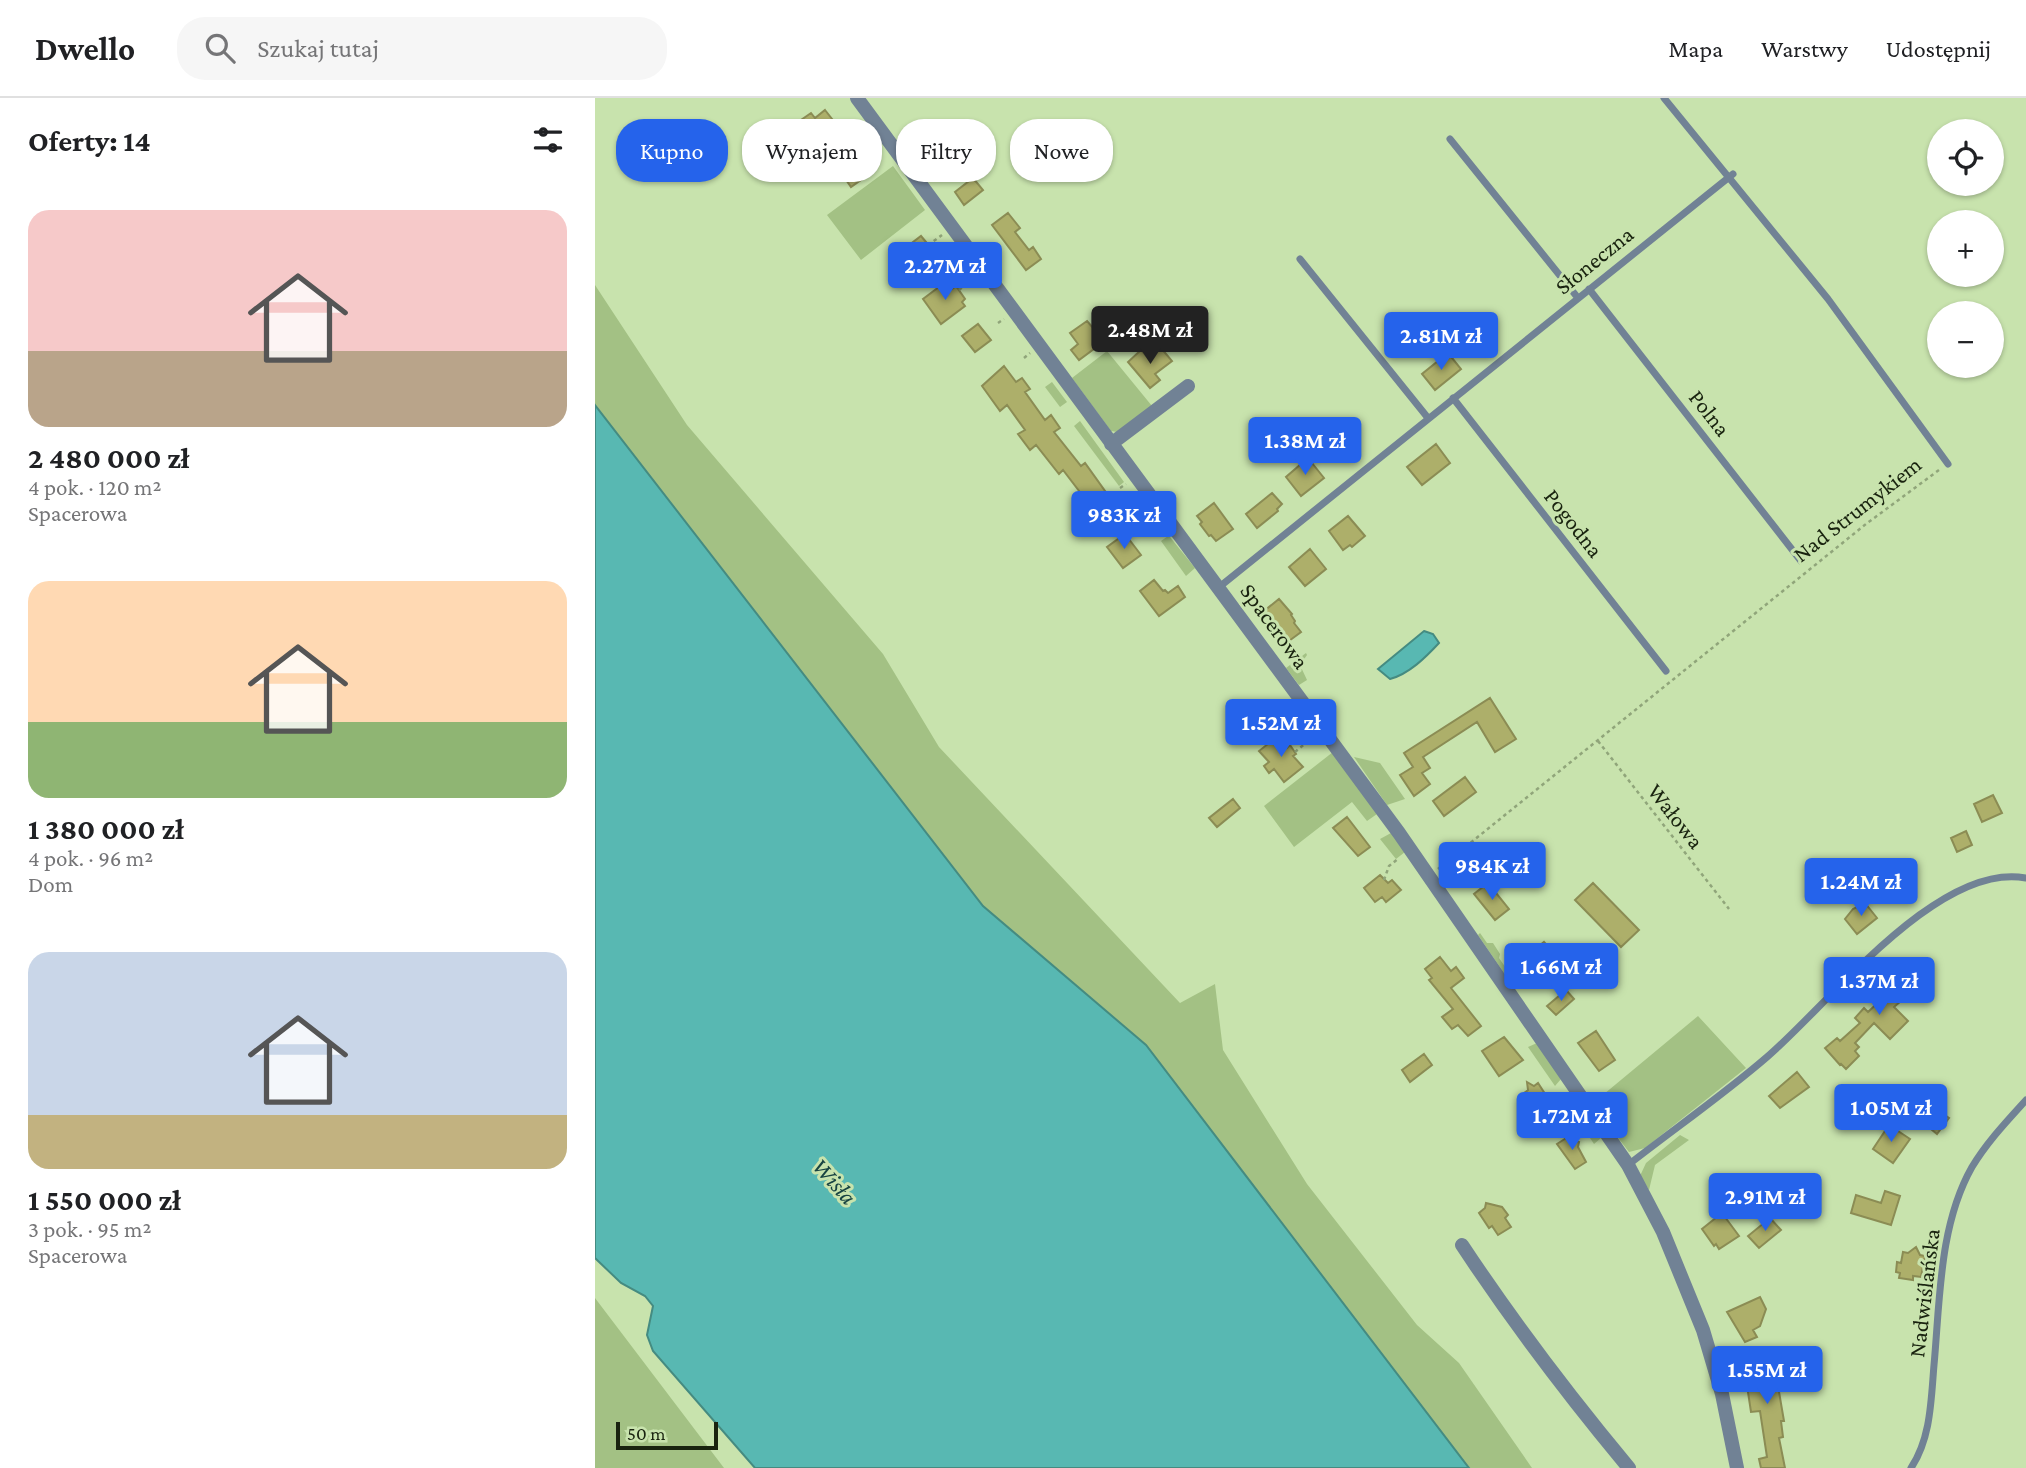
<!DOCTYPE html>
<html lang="pl">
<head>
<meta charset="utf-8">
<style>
	:root { --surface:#fff; --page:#f6f6f6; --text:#202124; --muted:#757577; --line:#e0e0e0; --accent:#2563eb }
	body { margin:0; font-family:"Crimson Pro",serif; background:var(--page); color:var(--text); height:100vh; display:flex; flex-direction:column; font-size:26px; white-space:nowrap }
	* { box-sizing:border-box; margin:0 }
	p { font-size:23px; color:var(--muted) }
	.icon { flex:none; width:38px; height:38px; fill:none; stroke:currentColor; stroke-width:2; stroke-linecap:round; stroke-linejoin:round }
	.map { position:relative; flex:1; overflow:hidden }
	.details { display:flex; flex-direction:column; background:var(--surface); width:595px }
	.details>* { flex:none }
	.top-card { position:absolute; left:21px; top:21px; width:665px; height:63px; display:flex; gap:14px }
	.buttons { position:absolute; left:1332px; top:21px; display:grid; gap:14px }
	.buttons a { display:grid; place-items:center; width:77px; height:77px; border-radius:50%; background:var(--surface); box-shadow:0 2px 5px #0004; font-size:35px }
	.scale { position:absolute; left:21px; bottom:18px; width:102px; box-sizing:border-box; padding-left:7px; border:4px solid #19230f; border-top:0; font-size:19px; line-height:24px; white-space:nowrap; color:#19230f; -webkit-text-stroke:5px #c8e3ad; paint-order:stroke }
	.price { position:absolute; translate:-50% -60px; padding:0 16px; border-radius:7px; background:var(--accent); color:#fff; font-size:23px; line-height:46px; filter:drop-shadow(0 2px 4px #0008) }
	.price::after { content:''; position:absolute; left:50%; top:42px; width:21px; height:16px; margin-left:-10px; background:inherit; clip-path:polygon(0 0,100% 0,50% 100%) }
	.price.current { background:#222; color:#fff }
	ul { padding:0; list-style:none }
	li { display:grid; align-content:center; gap:14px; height:371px; padding:0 28px }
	li span { display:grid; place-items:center; height:217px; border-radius:21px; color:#555 }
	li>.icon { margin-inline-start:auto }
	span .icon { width:126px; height:126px; fill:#fffc; stroke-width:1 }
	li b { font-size:30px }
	h2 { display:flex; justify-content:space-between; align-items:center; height:84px; padding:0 28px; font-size:30px }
	.tag { padding:0 24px; border-radius:28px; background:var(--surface); box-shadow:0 2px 5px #0004; font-size:24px; line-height:63px }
	.tag.current { background:var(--accent); color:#fff }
	header { display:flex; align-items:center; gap:42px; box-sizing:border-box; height:98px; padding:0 35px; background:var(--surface); border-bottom:2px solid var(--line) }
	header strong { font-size:33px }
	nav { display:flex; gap:38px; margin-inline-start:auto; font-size:24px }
	.search { width:490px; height:63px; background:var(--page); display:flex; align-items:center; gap:18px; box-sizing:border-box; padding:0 24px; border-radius:28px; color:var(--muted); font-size:26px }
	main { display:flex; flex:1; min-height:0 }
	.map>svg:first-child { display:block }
</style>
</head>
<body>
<header>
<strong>Dwello</strong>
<div class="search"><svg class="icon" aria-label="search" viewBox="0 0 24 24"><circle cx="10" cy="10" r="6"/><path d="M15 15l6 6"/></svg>Szukaj tutaj</div>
<nav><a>Mapa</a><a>Warstwy</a><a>Udostępnij</a></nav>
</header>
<main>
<section class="details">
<h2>Oferty: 14<svg class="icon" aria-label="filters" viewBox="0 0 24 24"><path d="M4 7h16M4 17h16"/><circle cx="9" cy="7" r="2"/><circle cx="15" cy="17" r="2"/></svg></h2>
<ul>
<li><span style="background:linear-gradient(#f6c9c9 65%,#b9a48a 0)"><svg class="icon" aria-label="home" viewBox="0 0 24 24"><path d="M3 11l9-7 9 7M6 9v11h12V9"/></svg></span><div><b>2 480 000 zł</b><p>4 pok. · 120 m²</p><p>Spacerowa</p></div></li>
<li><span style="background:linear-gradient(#ffd9b3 65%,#8fb573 0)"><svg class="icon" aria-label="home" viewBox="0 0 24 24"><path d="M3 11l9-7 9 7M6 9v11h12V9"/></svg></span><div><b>1 380 000 zł</b><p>4 pok. · 96 m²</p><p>Dom</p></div></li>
<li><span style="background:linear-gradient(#c9d6e8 75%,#c2b280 0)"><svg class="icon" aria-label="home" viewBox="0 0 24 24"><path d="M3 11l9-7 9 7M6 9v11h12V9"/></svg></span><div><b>1 550 000 zł</b><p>3 pok. · 95 m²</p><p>Spacerowa</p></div></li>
</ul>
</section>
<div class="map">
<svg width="1431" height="1370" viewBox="0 0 1431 1370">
	<rect width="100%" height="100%" fill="#c8e3ad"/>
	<path fill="#a3c184" d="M265 22 281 44 273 50 257 27Z
		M298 68 330 112 266 162 232 117Z
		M0 187 92 327 288 556 344 649 585 905 620 886 628 952 712 1086 822 1227 864 1265 937 1370H874L551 947 388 808 0 307Z
		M512 253 557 308 522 334 516 333 477 280Z
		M457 284 472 304 465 309 450 289Z
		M485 323 529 384 524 388 479 328Z
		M573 438 575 439 600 470 591 478 566 443Z
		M711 555 712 557 705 567 712 582 704 587 691 570Z
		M738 654 782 716 772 723 757 704 699 749 669 708Z
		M759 659 785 665 810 701 792 707Z
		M796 735 810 754 801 761 785 741Z
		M885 835 892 845H898L905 856 904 860 922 886 929 890 920 891 883 837Z
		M1103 918 1151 970 1050 1050 1034 1054 997 1006Z
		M942 945 966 981 960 988 933 949Z
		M976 1002H980L1006 1040 999 1046 972 1005Z
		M1085 1037 1094 1042 1060 1067 1054 1092 1045 1078 1051 1065Z
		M0 1200 129 1370H0Z"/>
	<path fill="#58b8b2" stroke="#458b81" stroke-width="2" d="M0 307 388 808 551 947 874 1370H160L58 1253 52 1237 58 1208 50 1198 26 1185 0 1160Z
		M829 533 838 536 844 545C831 559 814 576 795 581L783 571Z"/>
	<path fill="#adaf6a" stroke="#8b8c54" stroke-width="2" d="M230 12 241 26 237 29 254 52 256 51 267 66 269 64 277 74 256 89 239 64 242 61 224 38 220 41 206 22 216 15 220 20Z
		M378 80 388 92 369 107 360 94Z
		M413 115 425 130 420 134 434 152 438 149 446 161 431 172 397 127Z
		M326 138 336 150 329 156 334 162 323 170 309 151Z
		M352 183 357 191 361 188 370 201 367 204 370 208 346 226 328 201Z
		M492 223 498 230 501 228 511 242 484 262 476 252 483 246 475 235Z
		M383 226 396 242 380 254 367 238Z
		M566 250 577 263 560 276 565 282 555 290 533 264 546 252 553 260Z
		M853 255 866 271 840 292 827 276Z
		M409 268 421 284 427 280 435 291 430 294 450 322 456 317 465 330 459 334 486 368 490 365 520 407 518 408 525 418 514 426 506 417 504 419 468 372 464 376 441 347 435 352 423 336 430 332 412 307 405 313 387 288Z
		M841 346 855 365 827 387 812 369Z
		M713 360 729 380 706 398 691 379Z
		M677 395 687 406 682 411 683 413 662 430 651 416Z
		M619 405 638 431 621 443 616 437 614 438 605 426 607 424 602 418Z
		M753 418 770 438 757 449 755 447 748 452 734 433Z
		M530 436 546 457 528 470 512 449Z
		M715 451 731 471 710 488 694 469Z
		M559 482 568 493 570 492 573 495 583 488 590 499 564 518 545 493Z
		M684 501 697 516 696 517 700 523 699 525 706 534 694 543 669 513Z
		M895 600 921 641 900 654 882 624 828 659 835 670 827 675 835 686 819 698 805 677 818 669 809 655Z
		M683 638 692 650 695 647 701 656 698 658 708 669 689 684 679 671 674 675 669 668 674 664 664 653Z
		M870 679 881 694 849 718 838 703Z
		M1398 697 1407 715 1387 724 1379 706Z
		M638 701 645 710 622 729 614 720Z
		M752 719 775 749 763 758 738 730Z
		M1371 733 1377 747 1362 754 1356 740Z
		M785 777 793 785 797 782 806 792 791 804 787 799 780 804 769 790Z
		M893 785 914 811 900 822 879 796Z
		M998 785 1044 832 1026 849 980 802Z
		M1270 805 1282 820 1262 836 1250 821 1258 811Z
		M949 844 958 854 952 858 955 861 943 871 932 858Z
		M997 848 1008 860 986 879 976 867Z
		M845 859 856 873 861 869 869 880 856 890 886 928 873 938 863 927 857 931 847 919 858 911 834 882 837 880 830 871Z
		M1326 864 1334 875 1328 880 1333 887 1323 895 1320 891 1299 909 1313 923 1295 941 1279 925 1260 945 1264 949 1260 953 1264 958 1251 971 1246 966 1245 967 1230 950 1242 940 1245 943 1265 925 1260 920 1269 910 1273 914Z
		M971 892 979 901 961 917 952 908Z
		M1001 933 1020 962 1004 973 983 945Z
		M909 939 928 962 904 978 887 953Z
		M829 956 837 967 815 984 807 972Z
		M1202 974 1214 989 1185 1010 1174 998Z
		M932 984 939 988 943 985 963 1016 949 1025 928 996 933 992Z
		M1341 1011 1354 1020 1342 1036 1330 1026Z
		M1294 1027 1315 1041 1298 1065 1278 1051Z
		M973 1039 974 1042 984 1044 983 1049 991 1064 980 1071 962 1046Z
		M1146 1091 1153 1099 1137 1112 1130 1104Z
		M1290 1093 1305 1098 1296 1127 1256 1115 1261 1097 1286 1105Z
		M891 1105 907 1109 913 1117 910 1120 916 1129 903 1137 897 1128 894 1130 884 1115 890 1110Z
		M1127 1115 1144 1138 1124 1151 1121 1146 1119 1148 1107 1131Z
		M1175 1120 1186 1132 1164 1150 1153 1138Z
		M1321 1149 1325 1157 1330 1158 1326 1179 1318 1178V1182L1304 1180 1305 1175 1301 1174 1302 1164 1306 1165 1308 1154 1313 1155Z
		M1165 1199 1171 1211 1165 1228 1158 1232 1162 1239 1150 1244 1132 1214Z
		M1168 1258 1170 1269 1185 1267 1188 1287 1183 1288 1189 1323H1186L1188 1339 1184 1340 1190 1370H1166L1164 1361 1172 1359 1165 1313 1156 1314 1148 1261Z"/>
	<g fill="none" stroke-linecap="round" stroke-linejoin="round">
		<path stroke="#90a57a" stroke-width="2.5" stroke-dasharray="3.5 3.5" stroke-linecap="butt" d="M274 50 281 45
			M333 147 347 137
			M364 192 379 180
			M403 225 409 221
			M429 260 435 255
			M525 390 531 386
			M671 532 679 526
			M1003 643 1134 811
			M700 654 717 640
			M843 771 1271 426 1344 372
			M789 782 794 768 804 760"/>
		<path stroke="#718295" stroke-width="7" d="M1069 0 1233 201 1353 366
			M855 41 983 200
			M705 161 833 320
			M994 191 1206 463
			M858 300 1071 573
			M623 490 1138 76
			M1033 1067C1079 1031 1128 997 1172 959 1233 907 1343 763 1431 780
			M1316 1370C1336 1340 1336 1302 1339 1267 1345 1202 1344 1127 1377 1069 1392 1044 1412 1023 1431 1002"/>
		<path stroke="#718295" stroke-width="14" d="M262 0 804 735 1033 1067 1068 1134 1108 1232 1127 1296 1142 1370
			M516 346 593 288
			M867 1147C918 1224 974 1298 1034 1370"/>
	</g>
	<g text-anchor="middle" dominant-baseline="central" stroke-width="6" stroke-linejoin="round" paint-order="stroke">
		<g font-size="23" fill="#19230f" stroke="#c8e3ad">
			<text transform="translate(999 162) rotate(-39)">Słoneczna</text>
			<text transform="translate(1115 315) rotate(52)">Polna</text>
			<text transform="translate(1262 411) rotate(-38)">Nad Strumykiem</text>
			<text transform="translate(979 425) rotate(52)">Pogodna</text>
			<text transform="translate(680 528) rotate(54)">Spacerowa</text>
			<text transform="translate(1081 718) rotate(52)">Wałowa</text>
			<text transform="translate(1329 1195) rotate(-83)">Nadwiślańska</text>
		</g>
		<g font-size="24" font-style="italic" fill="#184442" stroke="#c8e3ad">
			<text transform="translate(240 1083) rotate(48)">Wisła</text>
		</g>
	</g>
</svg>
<div class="buttons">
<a><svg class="icon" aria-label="locate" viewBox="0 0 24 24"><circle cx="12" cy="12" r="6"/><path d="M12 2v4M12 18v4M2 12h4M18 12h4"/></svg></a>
<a>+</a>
<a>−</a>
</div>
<div class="scale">50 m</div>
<b class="price" style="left:350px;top:204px">2.27M zł</b>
<b class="price current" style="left:555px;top:268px">2.48M zł</b>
<b class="price" style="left:846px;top:274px">2.81M zł</b>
<b class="price" style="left:710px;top:379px">1.38M zł</b>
<b class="price" style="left:529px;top:453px">983K zł</b>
<b class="price" style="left:686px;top:661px">1.52M zł</b>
<b class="price" style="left:897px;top:804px">984K zł</b>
<b class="price" style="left:1266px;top:820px">1.24M zł</b>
<b class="price" style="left:966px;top:905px">1.66M zł</b>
<b class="price" style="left:1284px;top:919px">1.37M zł</b>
<b class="price" style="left:1296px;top:1046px">1.05M zł</b>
<b class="price" style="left:977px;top:1054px">1.72M zł</b>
<b class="price" style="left:1170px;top:1135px">2.91M zł</b>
<b class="price" style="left:1172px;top:1308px">1.55M zł</b>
<div class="top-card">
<a class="tag current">Kupno</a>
<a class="tag">Wynajem</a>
<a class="tag">Filtry</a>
<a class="tag">Nowe</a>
</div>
</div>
</main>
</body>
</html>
